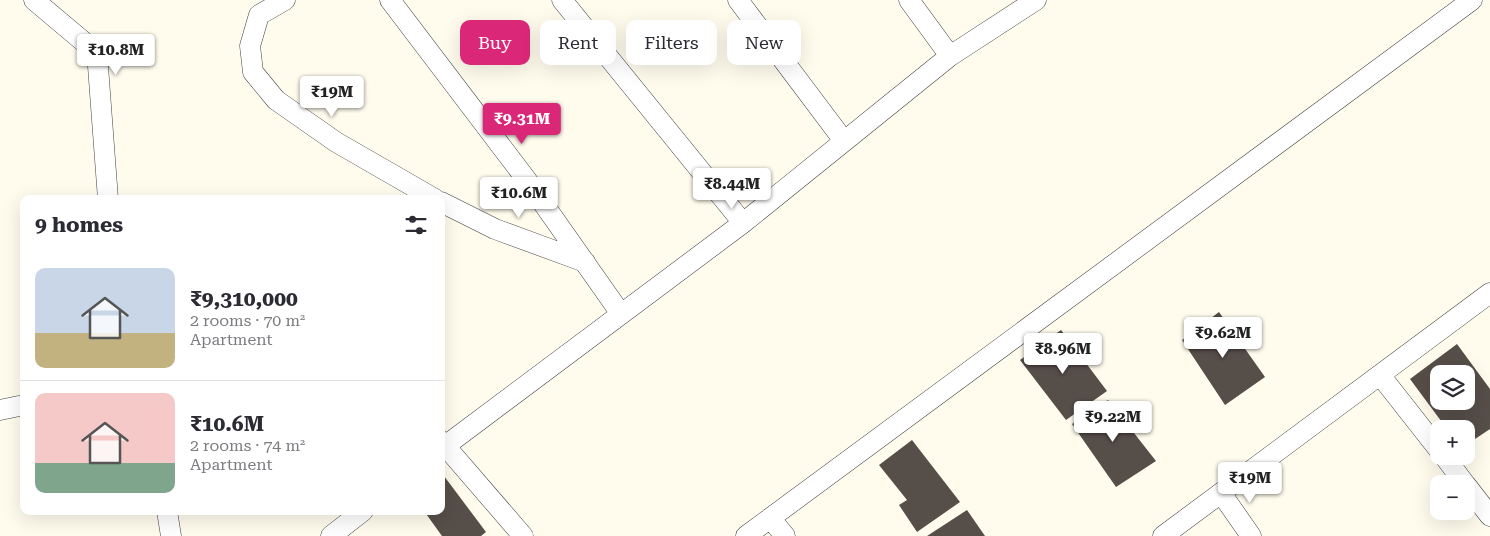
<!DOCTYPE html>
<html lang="en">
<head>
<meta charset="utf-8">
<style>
	:root { --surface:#fff; --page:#f7f7f7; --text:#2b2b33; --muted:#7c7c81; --line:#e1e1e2; --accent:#db2777 }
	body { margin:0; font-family:"Roboto Serif",serif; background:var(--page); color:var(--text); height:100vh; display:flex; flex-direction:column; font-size:19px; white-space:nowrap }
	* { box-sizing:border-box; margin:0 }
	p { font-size:16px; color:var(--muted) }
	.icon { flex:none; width:28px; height:28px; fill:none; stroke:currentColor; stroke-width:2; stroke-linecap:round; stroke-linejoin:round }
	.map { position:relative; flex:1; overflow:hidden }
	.sheet { position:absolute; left:20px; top:195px; width:425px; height:320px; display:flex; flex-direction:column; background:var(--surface); border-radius:10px; box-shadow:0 5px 20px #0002 }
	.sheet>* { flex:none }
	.hud { position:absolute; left:460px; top:20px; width:475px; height:45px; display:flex; gap:10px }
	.controls { position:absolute; left:1430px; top:365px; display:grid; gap:10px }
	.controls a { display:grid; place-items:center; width:45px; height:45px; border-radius:10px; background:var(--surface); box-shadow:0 5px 20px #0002; font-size:25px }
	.price { position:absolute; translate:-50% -42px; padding:0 11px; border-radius:5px; background:#fff; color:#222; font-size:16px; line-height:32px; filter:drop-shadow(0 1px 2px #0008) }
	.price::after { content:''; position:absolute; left:50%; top:30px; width:15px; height:11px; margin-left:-8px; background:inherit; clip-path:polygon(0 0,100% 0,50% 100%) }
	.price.current { background:var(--accent); color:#fff }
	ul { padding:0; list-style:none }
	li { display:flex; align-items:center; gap:15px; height:125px; padding:0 15px }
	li+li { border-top:1px solid var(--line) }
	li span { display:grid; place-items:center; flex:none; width:140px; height:100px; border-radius:10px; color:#555 }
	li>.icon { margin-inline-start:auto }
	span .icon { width:60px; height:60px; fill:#fffc; stroke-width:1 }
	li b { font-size:21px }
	h2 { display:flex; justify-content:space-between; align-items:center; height:60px; padding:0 15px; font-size:21px }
	.chip { padding:0 18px; border-radius:10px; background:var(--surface); box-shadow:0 5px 20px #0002; font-size:18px; line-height:45px }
	.chip.current { background:var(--accent); color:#fff }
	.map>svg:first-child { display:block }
</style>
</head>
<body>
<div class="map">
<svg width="1490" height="536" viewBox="0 0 1490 536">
	<rect width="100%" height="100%" fill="#fffbed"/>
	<path fill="#564e49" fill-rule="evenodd" d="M1219 312 1265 377 1225 405 1182 340Z
		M1061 330 1107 391 1066 420 1020 360Z
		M1457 344 1490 389V429L1466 445V429H1447L1410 379ZM1439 374H1466V401H1439Z
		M1108 400 1156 461 1116 487 1072 424Z
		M912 440 960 502 917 532 899 505 907 500 879 465Z
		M441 472 486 532 481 536H442L424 511H441Z
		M967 510 985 536H927Z"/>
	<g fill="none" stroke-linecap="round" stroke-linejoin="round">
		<g stroke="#404040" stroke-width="21">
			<path id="street" d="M34 0 97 53 108 199
				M285 0 259 15 250 46 253 72 276 100 336 142 435 199
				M390 0 526 179 621 314
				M562 0 743 223
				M738 0 844 141
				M909 0 950 56
				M441 202 495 229 585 262
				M1380 375 1439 450
				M0 410 24 405
				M441 441 523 536
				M441 449 743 223 950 56 1036 0
				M1444 456 1465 484
				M1466 485 1490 516
				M1221 493 1251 536
				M167 511 171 536
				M770 518 785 536
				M331 536 363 511
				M746 536 1472 0
				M1163 536 1490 293"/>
		</g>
		<use href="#street" stroke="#fff" stroke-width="20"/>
	</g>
</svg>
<div class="controls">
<a><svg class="icon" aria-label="layers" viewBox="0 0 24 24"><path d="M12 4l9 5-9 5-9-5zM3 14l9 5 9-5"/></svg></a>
<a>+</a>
<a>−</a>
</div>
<b class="price" style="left:116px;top:76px">₹10.8M</b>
<b class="price" style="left:332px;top:118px">₹19M</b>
<b class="price current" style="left:522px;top:145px">₹9.31M</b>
<b class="price" style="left:732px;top:210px">₹8.44M</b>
<b class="price" style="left:519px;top:219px">₹10.6M</b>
<b class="price" style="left:1223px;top:359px">₹9.62M</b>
<b class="price" style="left:1063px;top:375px">₹8.96M</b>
<b class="price" style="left:1113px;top:443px">₹9.22M</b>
<b class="price" style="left:1250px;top:504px">₹19M</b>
<div class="hud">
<a class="chip current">Buy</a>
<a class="chip">Rent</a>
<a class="chip">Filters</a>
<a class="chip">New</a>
</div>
<section class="sheet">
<h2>9 homes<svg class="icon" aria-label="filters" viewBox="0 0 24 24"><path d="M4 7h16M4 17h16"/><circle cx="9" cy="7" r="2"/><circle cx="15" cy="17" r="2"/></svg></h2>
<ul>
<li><span style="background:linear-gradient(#c9d6e8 65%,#c2b280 0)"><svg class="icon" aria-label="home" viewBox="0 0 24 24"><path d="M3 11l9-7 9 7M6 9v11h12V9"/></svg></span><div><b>₹9,310,000</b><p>2 rooms · 70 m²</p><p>Apartment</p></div></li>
<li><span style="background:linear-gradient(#f6c9c9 70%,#7fa58c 0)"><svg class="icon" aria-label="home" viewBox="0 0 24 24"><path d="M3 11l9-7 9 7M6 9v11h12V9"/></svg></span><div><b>₹10.6M</b><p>2 rooms · 74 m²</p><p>Apartment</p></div></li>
</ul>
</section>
</div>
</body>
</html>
